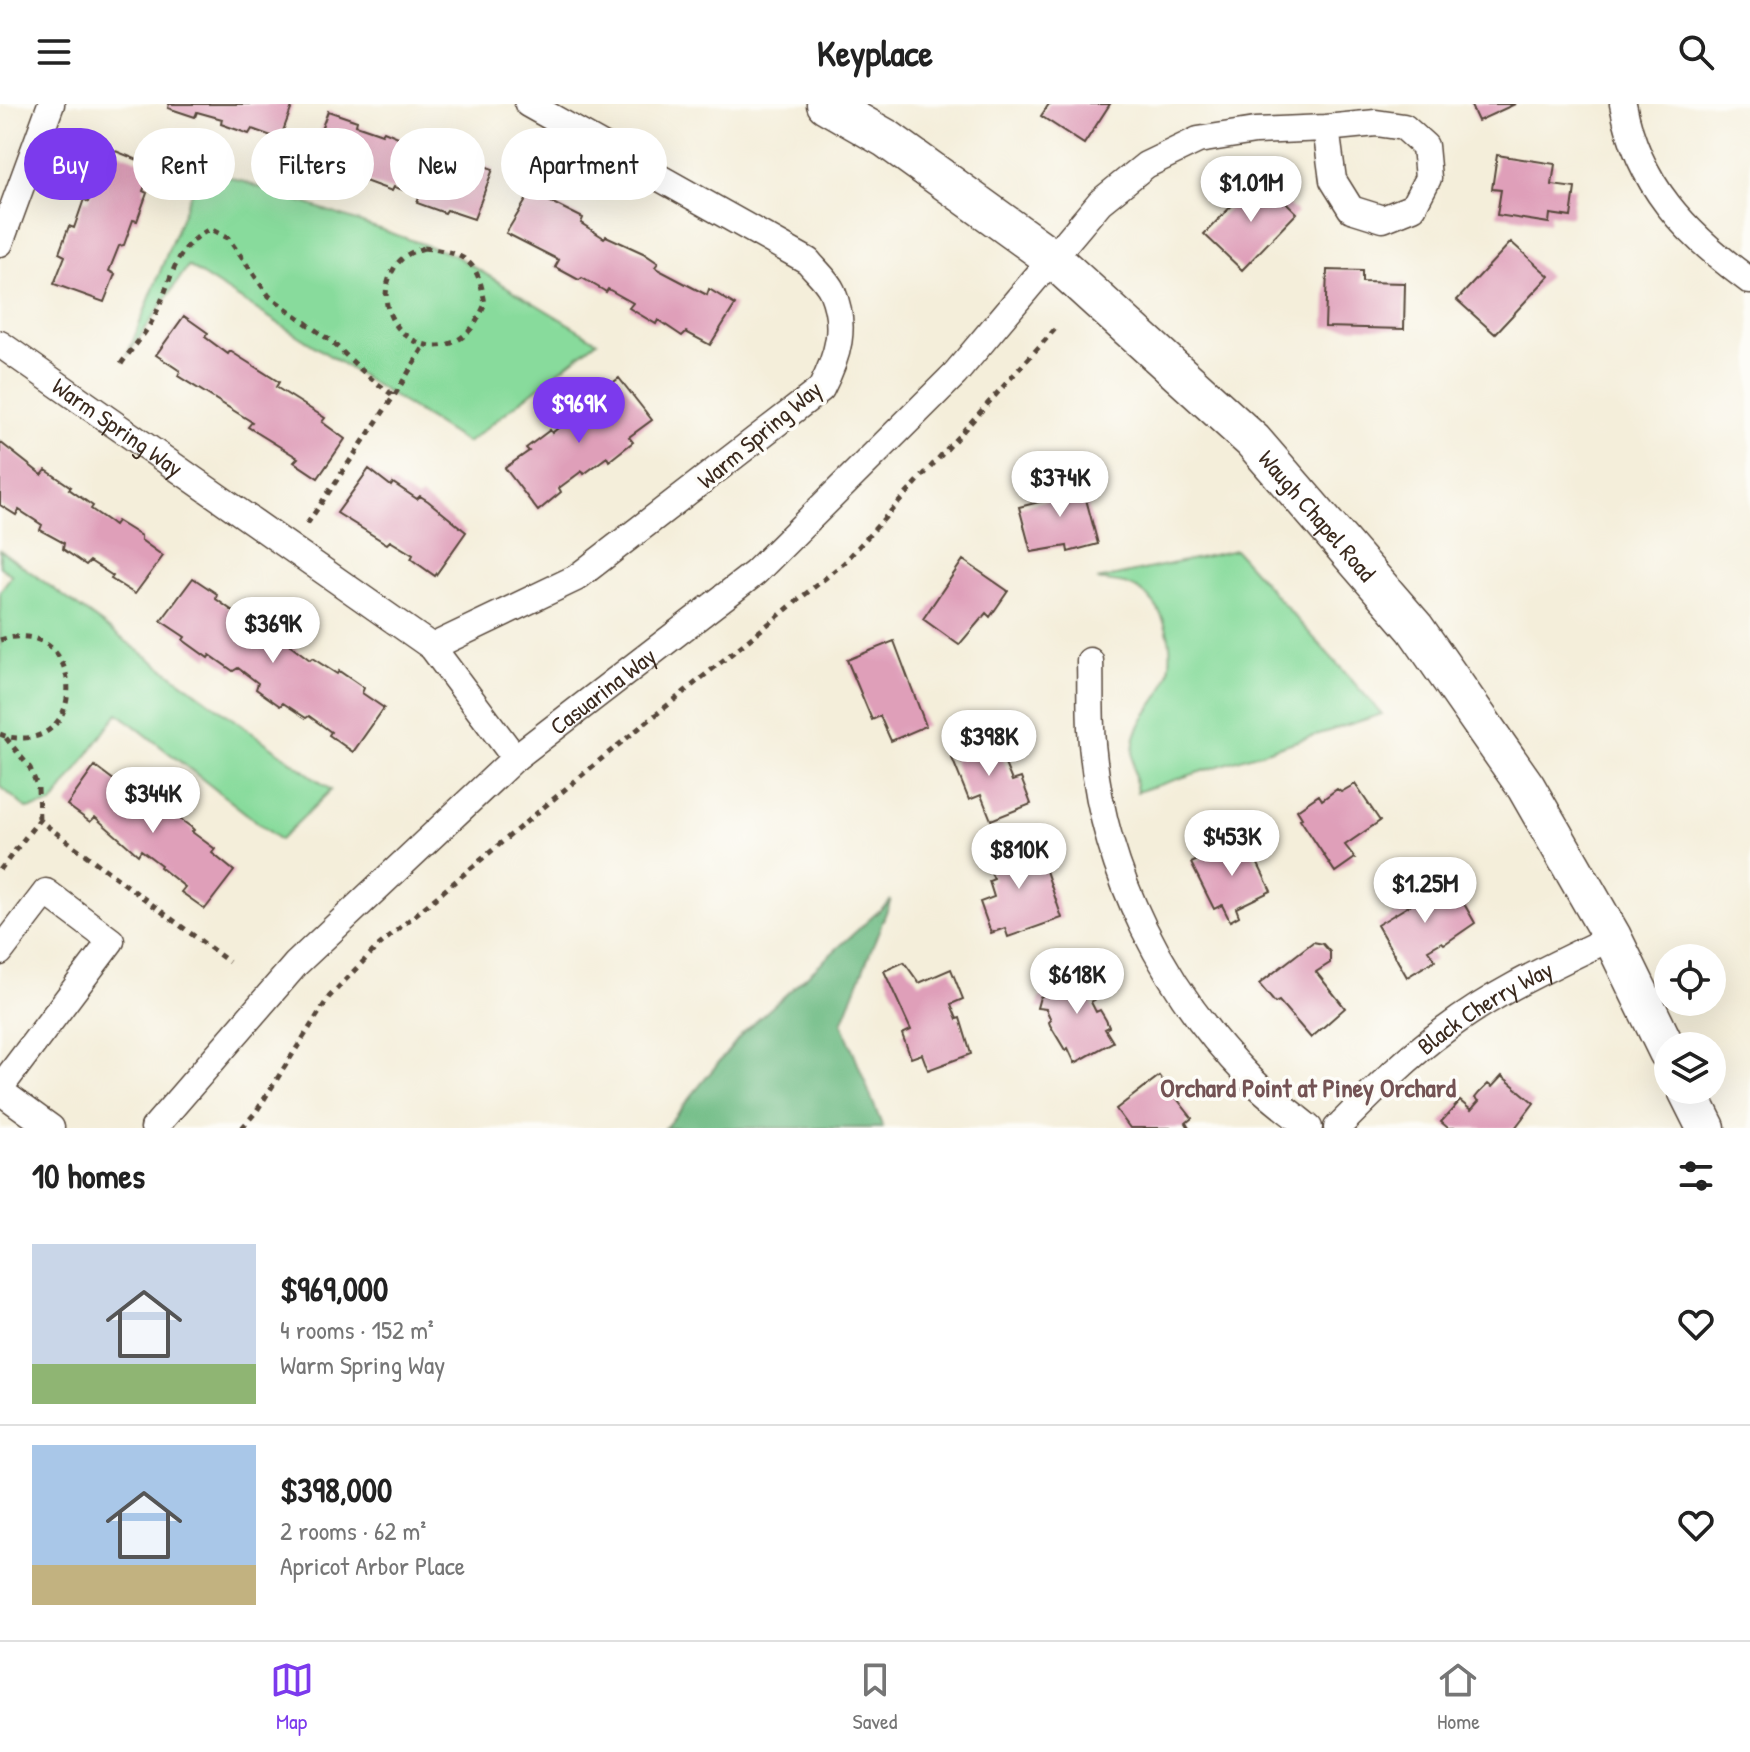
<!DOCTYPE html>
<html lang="en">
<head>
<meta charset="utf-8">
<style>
	:root { --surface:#fff; --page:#f2f2f2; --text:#222; --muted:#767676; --line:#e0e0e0; --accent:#7c3aed }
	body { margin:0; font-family:"Patrick Hand",sans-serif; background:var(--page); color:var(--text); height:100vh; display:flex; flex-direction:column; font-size:30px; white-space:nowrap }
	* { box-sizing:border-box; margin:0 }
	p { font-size:26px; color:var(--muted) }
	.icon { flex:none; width:44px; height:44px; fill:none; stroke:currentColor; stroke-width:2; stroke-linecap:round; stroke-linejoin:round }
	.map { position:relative; height:1024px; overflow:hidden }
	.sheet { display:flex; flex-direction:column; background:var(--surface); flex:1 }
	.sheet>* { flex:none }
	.hud { position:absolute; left:24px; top:24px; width:800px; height:72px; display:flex; gap:16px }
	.controls { position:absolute; left:1654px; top:840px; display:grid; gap:16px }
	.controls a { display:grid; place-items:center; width:72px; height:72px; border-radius:50%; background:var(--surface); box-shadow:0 8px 32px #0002; font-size:40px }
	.price { position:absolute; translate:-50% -68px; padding:0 18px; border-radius:28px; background:#fff; color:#222; font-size:26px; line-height:52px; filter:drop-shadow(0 2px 4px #0008) }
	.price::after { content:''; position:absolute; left:50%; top:48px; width:24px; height:18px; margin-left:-12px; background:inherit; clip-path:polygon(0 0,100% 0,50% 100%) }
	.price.current { background:var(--accent); color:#fff }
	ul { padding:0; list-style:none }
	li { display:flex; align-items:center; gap:24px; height:200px; padding:0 32px }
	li+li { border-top:2px solid var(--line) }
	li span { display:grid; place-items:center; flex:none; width:224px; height:160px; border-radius:0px; color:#555 }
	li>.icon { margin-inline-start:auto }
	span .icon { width:96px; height:96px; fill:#fffc; stroke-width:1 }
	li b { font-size:34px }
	h2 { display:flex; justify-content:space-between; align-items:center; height:96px; padding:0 32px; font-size:34px }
	.chip { padding:0 28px; border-radius:36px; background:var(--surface); box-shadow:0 8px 32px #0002; font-size:28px; line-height:72px }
	.chip.current { background:var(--accent); color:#fff }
	header { display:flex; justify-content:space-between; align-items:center; height:104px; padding:0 32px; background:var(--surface); font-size:36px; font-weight:800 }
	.menu { display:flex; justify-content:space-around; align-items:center; height:112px; border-top:2px solid var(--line); background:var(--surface); font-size:22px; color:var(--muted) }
	.menu a { display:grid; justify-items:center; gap:4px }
	.menu .current { color:var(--accent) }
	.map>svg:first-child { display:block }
</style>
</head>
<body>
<header><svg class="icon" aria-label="menu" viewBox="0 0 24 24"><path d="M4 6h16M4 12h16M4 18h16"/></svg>Keyplace<svg class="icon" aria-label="search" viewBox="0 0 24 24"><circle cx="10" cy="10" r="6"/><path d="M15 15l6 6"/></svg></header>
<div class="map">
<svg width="1750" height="1024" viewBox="0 0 1750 1024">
	<rect width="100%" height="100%" fill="#fdfcf7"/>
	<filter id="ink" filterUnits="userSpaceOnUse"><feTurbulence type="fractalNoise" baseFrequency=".0125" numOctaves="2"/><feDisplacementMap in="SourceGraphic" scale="16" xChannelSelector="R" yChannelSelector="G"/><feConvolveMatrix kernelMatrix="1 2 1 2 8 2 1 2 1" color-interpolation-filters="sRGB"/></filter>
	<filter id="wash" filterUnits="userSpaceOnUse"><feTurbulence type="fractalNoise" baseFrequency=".006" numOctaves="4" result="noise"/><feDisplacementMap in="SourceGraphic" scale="32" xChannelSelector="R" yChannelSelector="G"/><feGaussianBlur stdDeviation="1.8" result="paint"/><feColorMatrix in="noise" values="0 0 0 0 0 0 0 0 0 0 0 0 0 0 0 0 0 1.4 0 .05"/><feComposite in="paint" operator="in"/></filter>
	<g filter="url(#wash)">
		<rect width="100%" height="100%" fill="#f4eeda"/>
		<path fill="#88db9c" stroke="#62825d" stroke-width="2" d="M201 63 454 151 597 237 467 339 188 162 127 252Z
			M0 446 331 686 280 736 118 609 52 700 27 705 0 682V487L12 471 0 463Z
			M1235 446 1382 610 1137 688C1134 670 1131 651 1135 633 1140 613 1158 598 1165 580 1178 546 1167 499 1133 483 1123 478 1108 478 1097 476Z"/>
		<path fill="#6ebb84" stroke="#547251" stroke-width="2" d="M891 796 842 919 883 1024H665L742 930Z"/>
		<g id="blocks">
			<path fill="#df9fb9" d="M169 0H293L280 35 252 25 249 30 221 20 222 15 197 8 195 13 168 4Z
				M1049 0H1110L1084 40 1041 12Z
				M1470 0H1515L1478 17Z
				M328 7 357 17 356 21 382 30 384 27 410 38 411 33 439 44 438 49 463 59 465 55 493 65 474 115 447 106 445 109 417 99 420 91 394 83 392 87 365 77 363 80 358 78 335 70 336 66 310 55Z
				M103 42 153 62 143 87 147 89 137 117 133 116 124 141 119 142 109 167 115 170 104 198 54 180 65 152 59 149 69 122 74 124 84 95 88 98 97 71 92 70Z
				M1497 51 1555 60 1552 81 1575 84 1571 113 1550 110 1549 119 1497 111 1501 86 1492 85Z
				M1260 73 1297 109 1242 166 1204 130Z
				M531 88 583 114 581 119 604 134 606 132 643 149 658 159 655 163 657 165 680 177 707 191 709 185 735 201 710 241 686 228 682 232 658 216 656 220 629 204 633 199 608 185 606 188 603 186 582 174 579 176 555 163 559 156 506 129Z
				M1511 138 1549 172 1495 230 1457 196Z
				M1327 166 1362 167V178L1405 179 1404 225 1325 223Z
				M184 212 208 229 205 233 228 250 230 247 279 278 276 283 325 314 322 318 345 335 318 374 294 358 298 354 248 323 252 318 178 272 180 267 156 251Z
				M619 274 652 316 629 333 633 338 609 357 607 353 584 370 582 367 559 384 561 388 538 407 505 364 529 347 526 344 550 326 552 329 575 310 577 314 601 296 596 292Z
				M0 338 42 371 46 366 71 383 69 385 93 402 91 405 110 418 114 421 117 417 141 432V436L163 452 135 490 111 475 113 472 90 457 86 461 63 445 64 439 40 426 42 421 19 406 16 411 0 401Z
				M369 365 391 382 393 379 417 395 420 392 428 397 466 428 435 472 411 455 413 451 390 437 387 440 337 409Z
				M1079 369 1098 440 1068 448 1067 442 1031 448 1019 403 1063 392 1057 374Z
				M963 456 1008 487 990 513 986 509 959 541 923 515Z
				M193 474 217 490 216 495 237 510 240 506 264 523 266 519 291 536 289 540 310 556 312 554 337 570 339 567 364 584 362 589 384 604 353 648 329 631 331 628 309 612 306 614 283 599 280 602 256 585 258 579 238 564 233 567 210 551 208 554 183 536 185 533 161 517Z
				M894 537 926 622 891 637 880 612 872 616 847 556Z
				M993 631 1012 677 1021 674 1031 700 991 716 981 691 969 696 950 649Z
				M95 662 119 680 122 675 146 691 143 695 163 709 167 712 169 707 191 723 194 726 192 728 215 745 212 749 234 767 205 805 181 788 185 783 160 763 161 761 141 746 138 751 95 713 90 718 67 701Z
				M1355 680 1380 717 1345 741 1355 754 1335 768 1300 715 1302 714 1297 706 1319 691 1322 696 1337 685 1341 688Z
				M1025 735 1036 760 1043 758 1062 814 1008 833 1005 824 991 829 980 798 994 793 989 777 994 775 985 758 992 756 989 747Z
				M1246 735 1271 787 1236 804 1239 812 1230 817 1222 801 1214 805 1191 759Z
				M1451 777 1475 819 1446 839 1444 840 1442 838 1428 846 1435 856 1407 873 1377 821 1412 800 1406 792 1429 779 1434 787Z
				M1313 838 1323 840 1330 848V859L1316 868 1345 904 1311 934 1279 897 1275 899 1259 880Z
				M904 858 919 879 951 865 963 895 951 900 957 915 960 914 971 950 928 966 922 950 911 954 902 930 911 926 884 867Z
				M1090 866 1104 890 1091 898 1096 908 1100 906 1106 916 1109 923 1105 925 1113 938 1075 959 1068 944 1065 946 1050 921 1049 918 1051 916 1046 905 1037 904 1040 893Z
				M1159 972 1192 1014 1186 1019 1189 1024H1130L1116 1005Z
				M1502 972 1534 999 1515 1024H1448L1441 1018 1460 997 1471 1006 1479 997 1475 994 1479 989 1488 980 1492 983Z"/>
		</g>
	</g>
	<g filter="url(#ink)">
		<use href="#blocks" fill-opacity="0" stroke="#57473a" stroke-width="2"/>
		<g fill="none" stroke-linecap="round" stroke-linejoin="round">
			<g stroke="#57473a" stroke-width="29">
				<g id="street">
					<path d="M1623 0C1638 81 1686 130 1750 177"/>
					<path d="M0 139 51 0"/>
					<path id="s1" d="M0 240 432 543 515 654"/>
					<path d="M432 543 576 474 821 285C838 252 847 223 832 187 827 176 815 166 808 157L528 0"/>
					<path d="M1090 557C1091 588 1089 619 1093 649 1105 770 1164 886 1249 973 1267 992 1289 1007 1309 1024"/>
					<path d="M0 848 46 788 111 837 0 984"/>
					<path d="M0 987 51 1024"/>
					<path id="s2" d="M154 1024 296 860 515 654 755 469 955 270 1100 98 1146 61 1198 36 1255 27 1326 24 1333 76 1351 105 1383 115 1413 103 1428 74 1425 42 1404 23 1376 19 1326 24"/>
					<path id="s3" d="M1337 1024C1372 989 1406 954 1446 925 1496 887 1555 861 1612 833"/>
				</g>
			</g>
			<g stroke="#57473a" stroke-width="41">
				<g id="secondary">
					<path id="s4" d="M826 0 887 35 1052 154 1253 337 1415 524 1526 683 1612 833 1668 948"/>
					<path d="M1687 986 1706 1024"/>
				</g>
			</g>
			<path stroke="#57473a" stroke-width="5" stroke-dasharray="6 6" stroke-linecap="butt" d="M424 144C467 149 478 157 485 200 481 209 476 220 469 227 431 267 368 220 391 170 399 154 407 149 424 144Z
				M121 260C132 244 146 230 154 213 173 177 171 146 210 125L228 134 269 192 332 238 369 273 394 292
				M307 420 394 292 425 241
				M0 536C81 511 90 633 24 634 15 634 9 634 0 630
				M6 634 30 664 38 684 39 716
				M0 766 39 716 229 858
				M242 1024 256 1008 329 893 377 843 612 646 844 459 1056 224"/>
			<use href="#street" stroke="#fff" stroke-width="26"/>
			<use href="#secondary" stroke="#fff" stroke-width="38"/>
		</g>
	</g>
	<g text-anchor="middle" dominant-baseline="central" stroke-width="7" stroke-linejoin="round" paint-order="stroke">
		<g font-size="24" fill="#3b2a1e" stroke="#fdfcf7">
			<text stroke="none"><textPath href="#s1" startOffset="144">Warm Spring Way</textPath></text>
			<text transform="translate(759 330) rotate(-40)">Warm Spring Way</text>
			<text stroke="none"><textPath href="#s4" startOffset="644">Waugh Chapel Road</textPath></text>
			<text stroke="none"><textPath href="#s2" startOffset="628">Casuarina Way</textPath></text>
			<text stroke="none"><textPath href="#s3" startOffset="192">Black Cherry Way</textPath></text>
		</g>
		<g font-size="26" font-weight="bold" fill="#745354" stroke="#fdfcf7">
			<text x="1308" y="983">Orchard Point at Piney Orchard</text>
		</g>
	</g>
</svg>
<div class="controls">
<a><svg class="icon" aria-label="locate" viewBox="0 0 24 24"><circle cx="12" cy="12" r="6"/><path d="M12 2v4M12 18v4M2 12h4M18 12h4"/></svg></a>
<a><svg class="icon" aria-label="layers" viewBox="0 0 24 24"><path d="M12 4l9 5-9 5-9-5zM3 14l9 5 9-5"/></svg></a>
</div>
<b class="price" style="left:1251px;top:120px">$1.01M</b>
<b class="price current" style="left:579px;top:341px">$969K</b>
<b class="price" style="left:1060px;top:415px">$374K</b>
<b class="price" style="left:273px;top:561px">$369K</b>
<b class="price" style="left:989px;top:674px">$398K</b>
<b class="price" style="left:153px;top:731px">$344K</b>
<b class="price" style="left:1232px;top:774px">$453K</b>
<b class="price" style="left:1019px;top:787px">$810K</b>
<b class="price" style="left:1425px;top:821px">$1.25M</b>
<b class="price" style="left:1077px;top:912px">$618K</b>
<div class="hud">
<a class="chip current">Buy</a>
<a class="chip">Rent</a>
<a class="chip">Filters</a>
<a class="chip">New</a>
<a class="chip">Apartment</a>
</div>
</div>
<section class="sheet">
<h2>10 homes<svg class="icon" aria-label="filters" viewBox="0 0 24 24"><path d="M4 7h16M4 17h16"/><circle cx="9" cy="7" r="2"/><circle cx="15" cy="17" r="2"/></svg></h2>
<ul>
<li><span style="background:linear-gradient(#c9d6e8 75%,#8fb573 0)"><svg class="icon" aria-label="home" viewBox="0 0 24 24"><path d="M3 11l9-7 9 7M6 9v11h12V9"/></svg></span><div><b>$969,000</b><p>4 rooms · 152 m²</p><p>Warm Spring Way</p></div><svg class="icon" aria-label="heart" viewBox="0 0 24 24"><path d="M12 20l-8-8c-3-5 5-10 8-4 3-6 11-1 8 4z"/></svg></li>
<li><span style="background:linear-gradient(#a9c7e8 75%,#c2b280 0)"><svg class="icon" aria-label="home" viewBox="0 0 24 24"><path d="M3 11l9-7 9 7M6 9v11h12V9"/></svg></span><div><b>$398,000</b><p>2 rooms · 62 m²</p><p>Apricot Arbor Place</p></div><svg class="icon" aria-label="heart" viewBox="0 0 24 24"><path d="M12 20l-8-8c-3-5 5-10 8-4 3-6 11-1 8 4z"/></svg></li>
</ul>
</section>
<nav class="menu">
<a class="current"><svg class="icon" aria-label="map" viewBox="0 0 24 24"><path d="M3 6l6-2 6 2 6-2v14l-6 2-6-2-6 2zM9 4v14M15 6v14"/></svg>Map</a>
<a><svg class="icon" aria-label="saved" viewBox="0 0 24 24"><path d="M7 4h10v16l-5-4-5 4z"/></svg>Saved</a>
<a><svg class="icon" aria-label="home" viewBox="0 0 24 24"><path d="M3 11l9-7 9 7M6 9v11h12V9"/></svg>Home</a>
</nav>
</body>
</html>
